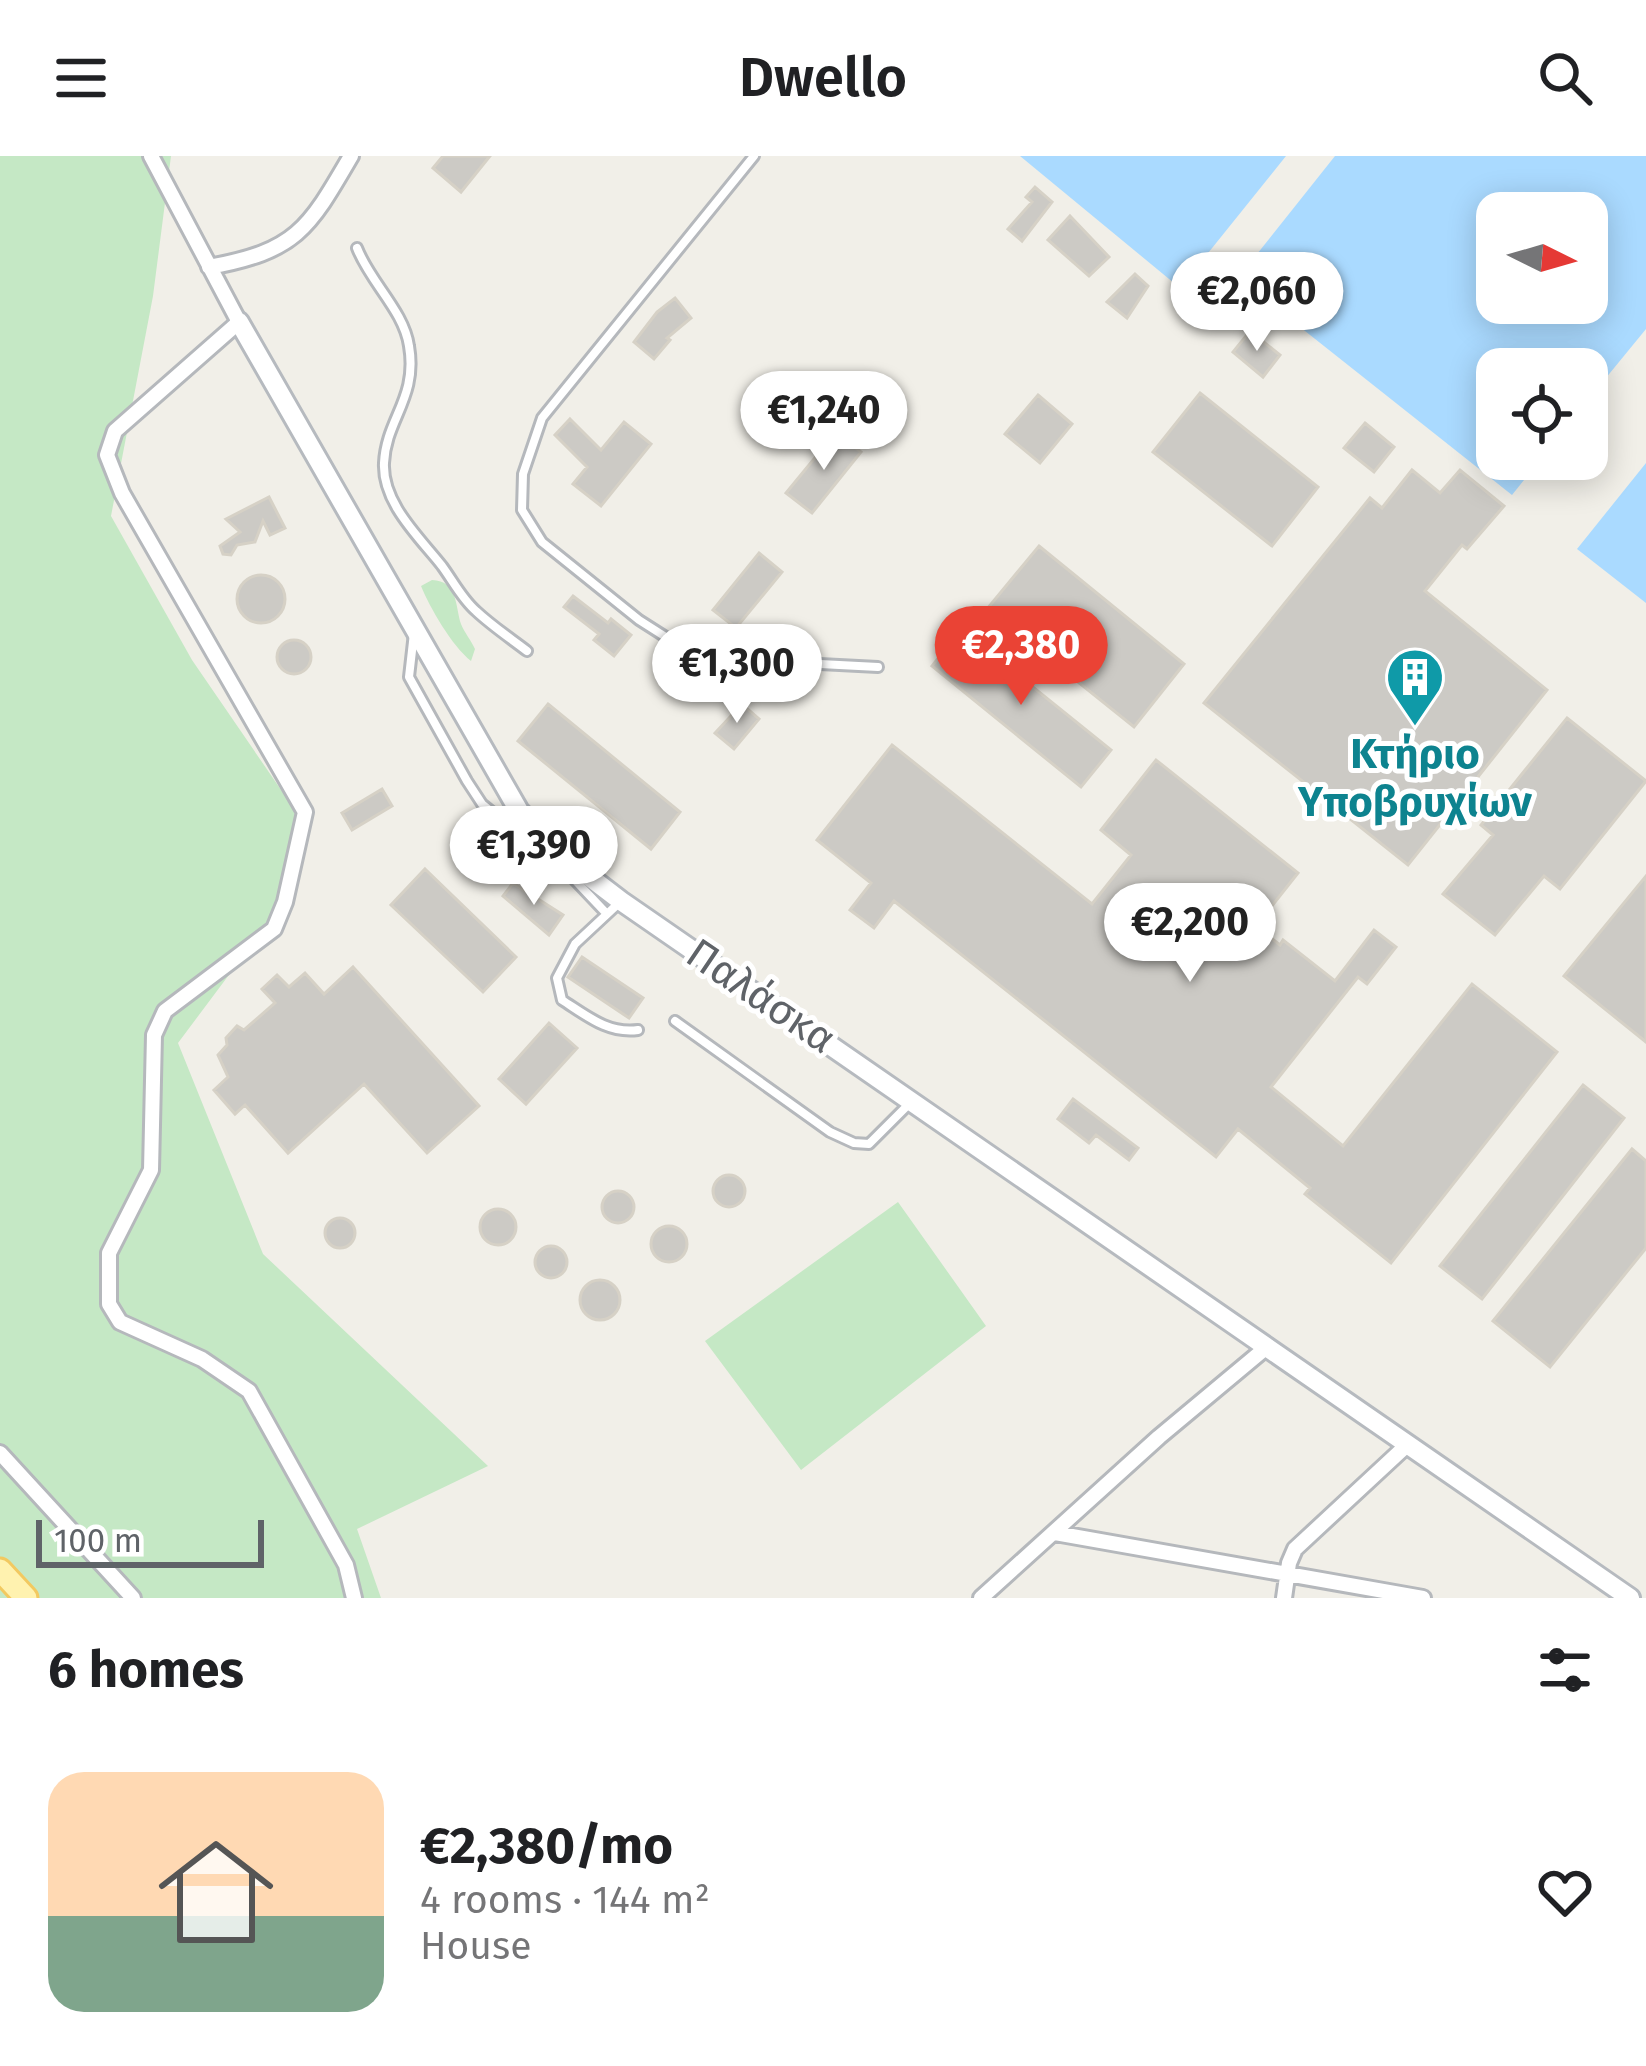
<!DOCTYPE html>
<html lang="en">
<head>
<meta charset="utf-8">
<style>
	:root { --surface:#fff; --page:#f2f2f2; --text:#202124; --muted:#757577; --line:#e0e0e0; --accent:#ea4335 }
	body { margin:0; font-family:"Fira Sans",sans-serif; background:var(--page); color:var(--text); height:100vh; display:flex; flex-direction:column; font-size:45px; white-space:nowrap }
	* { box-sizing:border-box; margin:0 }
	p { font-size:39px; color:var(--muted) }
	.icon { flex:none; width:66px; height:66px; fill:none; stroke:currentColor; stroke-width:2; stroke-linecap:round; stroke-linejoin:round }
	.map { position:relative; height:1442px; overflow:hidden }
	.drawer { display:flex; flex-direction:column; background:var(--surface); flex:1 }
	.drawer>* { flex:none }
	.needle { width:78px; rotate:95deg }
	.buttons { position:absolute; left:1476px; top:36px; display:grid; gap:24px }
	.buttons a { display:grid; place-items:center; width:132px; height:132px; border-radius:24px; background:var(--surface); box-shadow:0 6px 30px #0003; font-size:60px }
	.scale { position:absolute; left:36px; bottom:30px; width:228px; box-sizing:border-box; padding-left:12px; border:6px solid #5f6368; border-top:0; font-size:33px; line-height:42px; white-space:nowrap; color:#5f6368; -webkit-text-stroke:9px #fff; paint-order:stroke }
	.price { position:absolute; translate:-50% -102px; padding:0 27px; border-radius:42px; background:#fff; color:#222; font-size:39px; line-height:78px; filter:drop-shadow(0 3px 6px #0008) }
	.price::after { content:''; position:absolute; left:50%; top:72px; width:36px; height:27px; margin-left:-18px; background:inherit; clip-path:polygon(0 0,100% 0,50% 100%) }
	.price.on { background:var(--accent); color:#fff }
	ul { padding:0; list-style:none }
	li { display:flex; align-items:center; gap:36px; height:300px; padding:0 48px }
	li+li { border-top:3px solid var(--line) }
	li span { display:grid; place-items:center; flex:none; width:336px; height:240px; border-radius:36px; color:#555 }
	li>.icon { margin-inline-start:auto }
	span .icon { width:144px; height:144px; fill:#fffc; stroke-width:1 }
	li b { font-size:51px }
	h2 { display:flex; justify-content:space-between; align-items:center; height:144px; padding:0 48px; font-size:51px }
	header { display:flex; justify-content:space-between; align-items:center; height:156px; padding:0 48px; background:var(--surface); font-size:54px; font-weight:600 }
	.map>svg:first-child { display:block }
</style>
</head>
<body>
<header><svg class="icon" aria-label="menu" viewBox="0 0 24 24"><path d="M4 6h16M4 12h16M4 18h16"/></svg>Dwello<svg class="icon" aria-label="search" viewBox="0 0 24 24"><circle cx="10" cy="10" r="6"/><path d="M15 15l6 6"/></svg></header>
<div class="map">
<svg width="1646" height="1442" viewBox="0 0 1646 1442">
	<rect width="100%" height="100%" fill="#f1efe8"/>
	<path fill="#c5e8c5" d="M0 0H171L153 140 111 360 192 504 301 663 270 764 178 887 263 1098 488 1310 357 1373 381 1442H0Z
		M432 424C458 425 455 449 461 468 464 476 471 484 475 493L471 505C452 490 430 452 421 430Z
		M898 1046 986 1170 801 1314 705 1185Z"/>
	<path fill="#aadaff" fill-rule="evenodd" d="M1020 0H1286L1180 132Z
		M1335 0H1646V173L1587 245V213H1497V303H1541L1512 339 1238 122ZM1587 57V147H1497V57Z
		M1646 307V447L1577 393Z"/>
	<path fill="#cccac5" stroke="#d6d1c6" stroke-width="3" d="M443 0H490L461 36 433 12Z
		M1035 31 1052 46 1022 85 1008 73 1032 46 1026 41Z
		M1070 60 1109 101 1089 120 1048 84Z
		M1135 118 1148 130 1127 162 1107 146Z
		M675 142 691 162 667 182 670 184 654 203 634 186 657 156Z
		M1250 175 1280 199 1263 221 1233 196Z
		M874 229 899 250 874 279 850 258Z
		M1200 237 1318 331 1272 390 1153 296Z
		M1038 239 1072 268 1040 307 1005 278Z
		M570 263 601 294 624 266 651 288 601 350 573 328 587 311 555 279Z
		M1365 267 1394 291 1374 316 1344 292Z
		M836 276 861 296 812 357 786 337Z
		M1412 314 1440 337 1460 314 1504 350 1467 393 1462 389 1425 435 1547 534 1408 709 1204 547 1370 342 1382 352Z
		M269 341 285 372 270 379 263 365 255 386 237 389 231 399 223 398 220 390 240 376 226 363Z
		M1039 390 1184 508 1134 571 987 453Z
		M759 397 782 416 736 472 713 454Z
		M237 443a24 24 0 1 1 48 0a24 24 0 1 1-48 0Z
		M573 440 608 467 611 463 631 479 614 500 594 484 599 478 564 451Z
		M961 473 1111 594 1081 631 932 510Z
		M277 501a17 17 0 1 1 34 0a17 17 0 1 1-34 0Z
		M548 548 680 656 651 693 518 585Z
		M742 548 759 563 734 593 715 577Z
		M1567 562 1646 625 1560 733 1544 720 1495 779 1443 738 1493 679 1481 669Z
		M892 589 1092 748 1131 699 1101 674 1156 604 1298 717 1256 770 1280 789 1283 784 1335 825 1374 774 1396 791 1367 828 1358 821 1271 931 1343 990 1472 828 1557 896 1391 1107 1305 1038 1310 1032 1238 973 1216 1001 894 745 874 772 850 754 871 727 817 684Z
		M382 633 392 650 352 674 342 657Z
		M425 713 516 801 483 836 391 749Z
		M1646 720V886L1564 820Z
		M513 727 563 759 549 779 503 740Z
		M582 801 643 842 629 862 568 821Z
		M353 811 479 950 427 997 364 928 288 997 245 949 235 958 214 934 228 921 218 899 227 889 226 882 237 870 244 874 275 847 262 833 277 819 289 831 305 817 324 838Z
		M549 867 577 892 526 948 499 923Z
		M1583 929 1624 962 1482 1143 1440 1110Z
		M1073 943 1138 992 1129 1004 1096 979 1089 987 1058 963Z
		M1632 993 1646 1005V1092L1550 1211 1493 1165Z
		M713 1035a16 16 0 1 1 32 0a16 16 0 1 1-32 0Z
		M602 1051a16 16 0 1 1 32 0a16 16 0 1 1-32 0Z
		M480 1071a18 18 0 1 1 36 0a18 18 0 1 1-36 0Z
		M325 1077a15 15 0 1 1 30 0a15 15 0 1 1-30 0Z
		M651 1088a18 18 0 1 1 36 0a18 18 0 1 1-36 0Z
		M535 1106a16 16 0 1 1 32 0a16 16 0 1 1-32 0Z
		M580 1144a20 20 0 1 1 40 0a20 20 0 1 1-40 0Z"/>
	<g fill="none" stroke-linecap="round" stroke-linejoin="round">
		<g stroke="#b5b8bc" stroke-width="14">
			<path id="lane" d="M754 0 542 262 523 318 522 354 542 386 639 464 683 492 761 505 878 511
				M357 92C370 126 404 155 409 190 418 242 386 263 384 307 382 347 420 382 442 410 453 425 462 443 476 455 492 470 510 482 527 495
				M414 477 409 521 467 625 482 648 572 721 607 758
				M620 746 575 788 557 822 562 844C587 860 608 878 638 874
				M675 865 830 976 854 987 869 988 912 945"/>
		</g>
		<g stroke="#b5b8bc" stroke-width="20">
			<path id="street" d="M151 0 239 166 115 275 107 299 122 337 305 656 285 746 274 773 165 855 154 879 151 1014 109 1097V1148L120 1166 202 1203 249 1235 346 1409 354 1442
				M209 111C296 95 308 74 351 0
				M0 1297 133 1442
				M1055 1377 1423 1442
				M981 1442 1159 1281 1268 1190
				M1284 1442 1289 1407 1295 1393 1407 1289"/>
		</g>
		<g stroke="#b6babf" stroke-width="24">
			<path id="secondary" d="M239 166 519 655 557 696 621 745 1630 1442"/>
		</g>
		<g stroke="#f2c960" stroke-width="27">
			<path id="primary" d="M0 1414 26 1442"/>
		</g>
		<use href="#lane" stroke="#fff" stroke-width="8"/>
		<use href="#street" stroke="#fff" stroke-width="14"/>
		<use href="#secondary" stroke="#fff" stroke-width="18"/>
		<use href="#primary" stroke="#fff2af" stroke-width="21"/>
	</g>
	<defs>
		<g id="building-pin" transform="scale(3)"><path d="M0 17L-7.5 6A9.5 9.5 0 1 1 7.5 6Z" fill="#0f9aa8" stroke="#fff"/><path d="M-4-6H4V6H1V3H-1V6H-4ZM-2.5-4.3h1.7v1.8h-1.7ZM.8-4.3h1.7v1.8H.8ZM-2.5-1h1.7V.8h-1.7ZM.8-1h1.7V.8H.8Z" fill="#fff"/></g>
	</defs>
	<g fill-rule="evenodd">
		<use href="#building-pin" x="1415" y="521"/>
	</g>
	<g text-anchor="middle" dominant-baseline="central" stroke-width="10" stroke-linejoin="round" paint-order="stroke">
		<g font-size="42" font-weight="bold" fill="#0d838f" stroke="#fff">
			<text x="1415" y="598">Κτήριο<tspan x="1415" dy="48">Υποβρυχίων</tspan></text>
		</g>
		<g font-size="42" fill="#5f6368" stroke="#fff">
			<text transform="translate(761 840) rotate(34)">Παλάσκα</text>
		</g>
	</g>
</svg>
<div class="buttons">
<a><svg class="needle" viewBox="-14 -14 28 28"><path d="M0-13l5 13h-10z" fill="#e53935"/><path d="M0 13l5-13h-10z" fill="#757577"/></svg></a>
<a><svg class="icon" aria-label="locate" viewBox="0 0 24 24"><circle cx="12" cy="12" r="6"/><path d="M12 2v4M12 18v4M2 12h4M18 12h4"/></svg></a>
</div>
<div class="scale">100 m</div>
<b class="price" style="left:1257px;top:198px">€2,060</b>
<b class="price" style="left:824px;top:317px">€1,240</b>
<b class="price on" style="left:1021px;top:552px">€2,380</b>
<b class="price" style="left:737px;top:570px">€1,300</b>
<b class="price" style="left:534px;top:752px">€1,390</b>
<b class="price" style="left:1190px;top:829px">€2,200</b>
</div>
<section class="drawer">
<h2>6 homes<svg class="icon" aria-label="filters" viewBox="0 0 24 24"><path d="M4 7h16M4 17h16"/><circle cx="9" cy="7" r="2"/><circle cx="15" cy="17" r="2"/></svg></h2>
<ul>
<li><span style="background:linear-gradient(#ffd9b3 60%,#7fa58c 0)"><svg class="icon" aria-label="home" viewBox="0 0 24 24"><path d="M3 11l9-7 9 7M6 9v11h12V9"/></svg></span><div><b>€2,380/mo</b><p>4 rooms · 144 m²</p><p>House</p></div><svg class="icon" aria-label="heart" viewBox="0 0 24 24"><path d="M12 20l-8-8c-3-5 5-10 8-4 3-6 11-1 8 4z"/></svg></li>
</ul>
</section>
</body>
</html>
